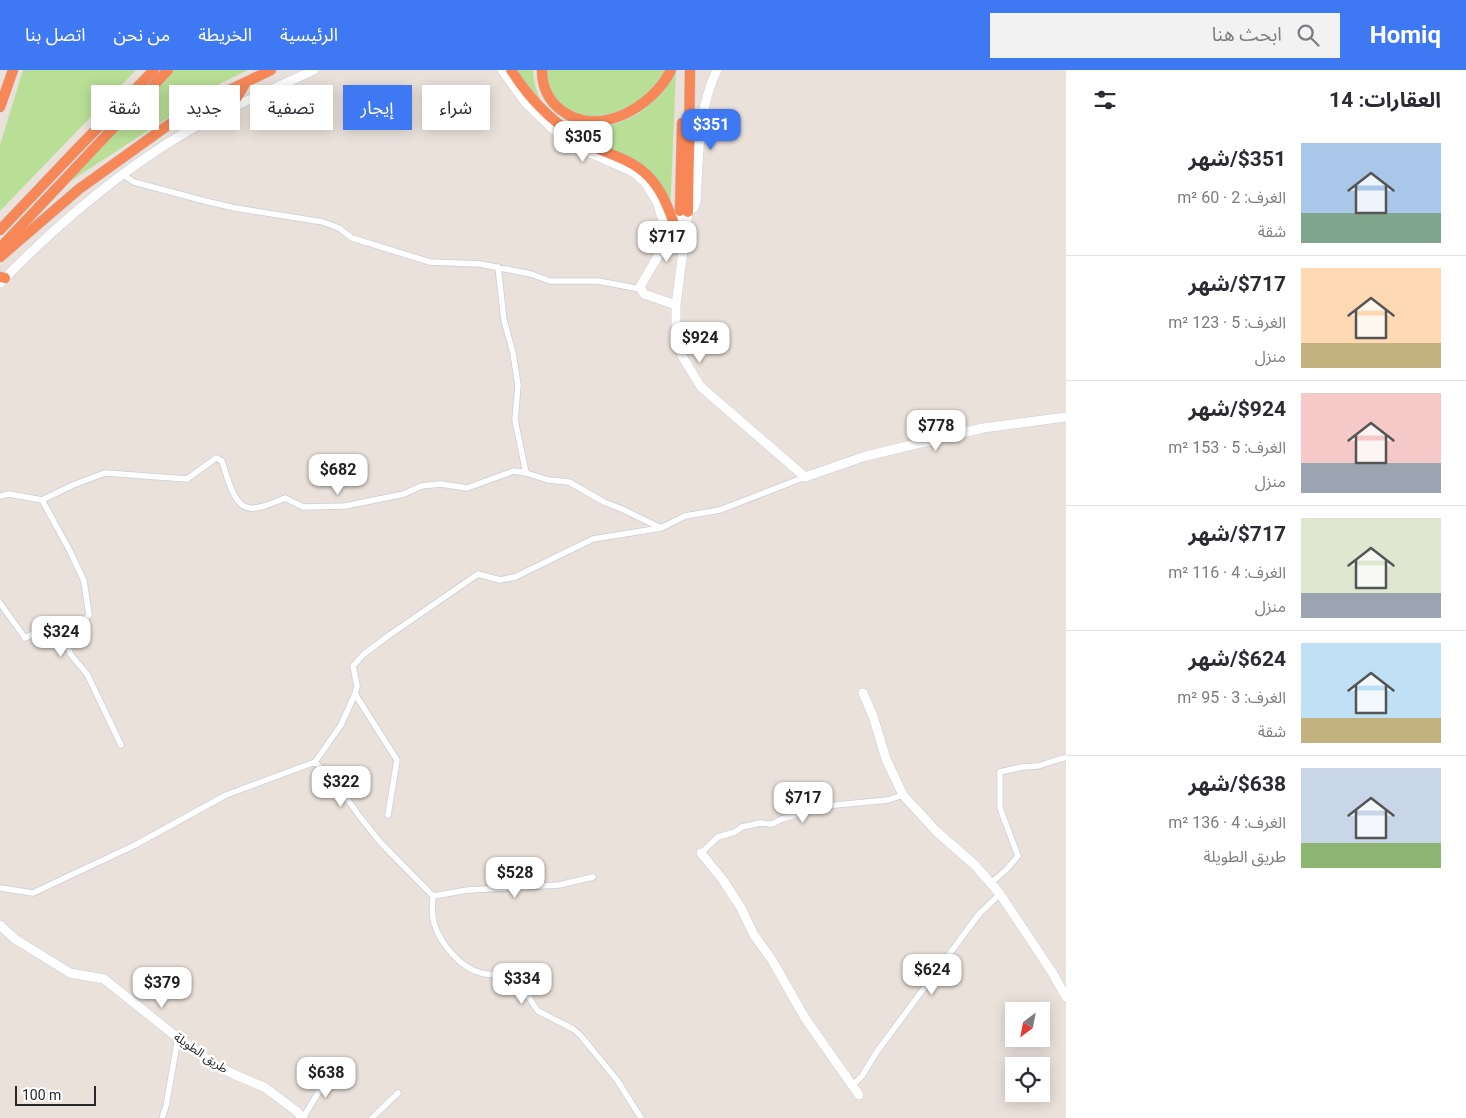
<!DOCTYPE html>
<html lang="ar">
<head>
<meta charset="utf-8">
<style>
	:root { --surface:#fff; --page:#f2f2f3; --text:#2b2b33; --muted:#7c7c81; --line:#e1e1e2; --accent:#3e78f2 }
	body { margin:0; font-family:Roboto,"Noto Sans Arabic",sans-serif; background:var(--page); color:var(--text); direction:rtl; height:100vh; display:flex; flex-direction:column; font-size:19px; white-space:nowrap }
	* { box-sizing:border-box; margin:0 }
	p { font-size:16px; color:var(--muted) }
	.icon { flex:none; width:28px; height:28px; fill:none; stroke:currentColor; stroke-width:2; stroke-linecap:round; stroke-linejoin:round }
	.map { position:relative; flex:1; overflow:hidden; direction:ltr }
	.side { display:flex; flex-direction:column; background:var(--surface); width:400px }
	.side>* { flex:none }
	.top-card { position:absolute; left:15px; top:15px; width:475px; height:45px; direction:rtl; display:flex; gap:10px }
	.needle { width:32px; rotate:212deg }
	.controls { position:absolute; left:1005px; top:932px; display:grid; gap:10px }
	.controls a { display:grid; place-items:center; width:45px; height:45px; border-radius:0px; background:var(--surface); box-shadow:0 2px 12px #0003; font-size:25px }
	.scale { position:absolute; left:15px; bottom:12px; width:81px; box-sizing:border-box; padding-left:5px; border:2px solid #282828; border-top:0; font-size:14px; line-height:18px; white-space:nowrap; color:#282828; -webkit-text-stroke:4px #fff; paint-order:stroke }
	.price { position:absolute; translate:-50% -42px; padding:0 11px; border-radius:10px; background:#fff; color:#222; font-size:16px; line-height:32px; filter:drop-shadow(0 1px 2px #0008) }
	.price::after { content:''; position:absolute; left:50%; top:30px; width:15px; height:11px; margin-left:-8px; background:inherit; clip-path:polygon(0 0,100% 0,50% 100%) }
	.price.active { background:var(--accent); color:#fff }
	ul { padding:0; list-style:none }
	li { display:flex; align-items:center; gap:15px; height:125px; padding:0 25px }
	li+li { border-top:1px solid var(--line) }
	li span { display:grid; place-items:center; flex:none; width:140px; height:100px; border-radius:0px; color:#555 }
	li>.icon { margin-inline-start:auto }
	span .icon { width:60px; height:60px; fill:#fffc; stroke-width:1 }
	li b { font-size:21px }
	h2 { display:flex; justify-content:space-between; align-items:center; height:60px; padding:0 25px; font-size:21px }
	.chip { padding:0 18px; border-radius:0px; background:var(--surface); box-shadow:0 2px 12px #0003; font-size:18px; line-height:45px }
	.chip.active { background:var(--accent); color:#fff }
	header { display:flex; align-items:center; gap:30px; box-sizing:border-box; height:70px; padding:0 25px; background:var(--accent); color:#fff }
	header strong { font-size:24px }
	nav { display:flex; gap:28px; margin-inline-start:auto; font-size:18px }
	.search { width:350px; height:45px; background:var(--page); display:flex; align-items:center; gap:12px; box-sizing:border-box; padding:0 18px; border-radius:0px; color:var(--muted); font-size:19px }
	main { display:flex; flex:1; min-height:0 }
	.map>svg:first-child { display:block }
</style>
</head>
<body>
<header>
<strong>Homiq</strong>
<div class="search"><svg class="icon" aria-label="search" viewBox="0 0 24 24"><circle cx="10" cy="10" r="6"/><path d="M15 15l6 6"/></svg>ابحث هنا</div>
<nav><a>الرئيسية</a><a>الخريطة</a><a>من نحن</a><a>اتصل بنا</a></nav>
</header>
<main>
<section class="side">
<h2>العقارات: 14<svg class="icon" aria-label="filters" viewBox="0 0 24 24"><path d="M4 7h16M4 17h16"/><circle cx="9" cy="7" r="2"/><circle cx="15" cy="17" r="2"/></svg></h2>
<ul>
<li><span style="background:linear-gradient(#a9c7e8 70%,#7fa58c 0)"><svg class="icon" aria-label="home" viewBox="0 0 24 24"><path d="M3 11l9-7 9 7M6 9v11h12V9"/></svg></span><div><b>$351/شهر</b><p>الغرف: 2 · 60 m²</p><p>شقة</p></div></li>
<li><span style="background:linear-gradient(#ffd9b3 75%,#c2b280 0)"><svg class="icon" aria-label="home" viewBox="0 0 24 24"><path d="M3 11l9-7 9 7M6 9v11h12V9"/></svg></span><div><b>$717/شهر</b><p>الغرف: 5 · 123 m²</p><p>منزل</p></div></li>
<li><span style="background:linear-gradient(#f6c9c9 70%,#9aa5b1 0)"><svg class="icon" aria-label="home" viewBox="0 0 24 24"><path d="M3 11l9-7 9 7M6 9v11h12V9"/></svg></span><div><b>$924/شهر</b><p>الغرف: 5 · 153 m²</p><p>منزل</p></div></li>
<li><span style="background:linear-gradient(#dfe7d0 75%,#9aa5b1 0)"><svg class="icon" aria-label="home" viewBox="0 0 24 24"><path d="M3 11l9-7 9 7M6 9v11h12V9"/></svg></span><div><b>$717/شهر</b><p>الغرف: 4 · 116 m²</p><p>منزل</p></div></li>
<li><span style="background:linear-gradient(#bfe0f5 75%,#c2b280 0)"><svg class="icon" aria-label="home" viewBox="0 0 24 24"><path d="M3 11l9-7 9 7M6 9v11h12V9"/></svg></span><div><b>$624/شهر</b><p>الغرف: 3 · 95 m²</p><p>شقة</p></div></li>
<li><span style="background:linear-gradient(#c9d6e8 75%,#8fb573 0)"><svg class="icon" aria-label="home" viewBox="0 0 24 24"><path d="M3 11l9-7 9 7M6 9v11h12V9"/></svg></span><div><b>$638/شهر</b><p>الغرف: 4 · 136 m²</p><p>طريق الطويلة</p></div></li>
</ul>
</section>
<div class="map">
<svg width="1066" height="1048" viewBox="0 0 1066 1048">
	<rect width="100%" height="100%" fill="#eae1da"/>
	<path fill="#b9df97" d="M23 0H136L0 141V75Z
		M174 0H248L221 13 63 116Z
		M511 0H533C535 62 602 71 645 39 658 29 667 15 674 0H676L670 146C659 117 650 98 620 86 612 83 603 81 595 77 560 61 530 32 511 0Z
		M542 0H667L649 25 618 45 585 49 554 34Z"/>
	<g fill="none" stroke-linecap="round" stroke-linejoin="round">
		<g stroke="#c8ced9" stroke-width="7">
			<path id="street" d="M122 104 134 112 205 131 235 138 323 152 339 158 352 168 430 192 480 194 531 204 550 211H598L640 219
				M498 197 504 250 513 283 518 315 515 350 526 403
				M0 426 9 424 42 430 70 481 84 511 89 545 77 559 61 561
				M42 430 73 415 105 403 187 409 216 388 222 391C227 406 234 442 255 438 265 437 275 432 285 428L303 437 345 436 404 424 421 416 441 414 467 418 514 401 526 403 548 410 569 412 604 432 622 439 661 458
				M0 533 25 568 53 554 61 561 71 585 87 604 121 675
				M355 624 397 690 388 745
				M315 692 343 723 360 747 381 773 433 826C432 835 432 844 434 853 440 873 460 898 481 903 492 906 505 903 515 910 527 917 529 931 538 941L573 959 581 966 617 1010 641 1048
				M701 783 718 767 735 762 742 757 760 753 772 754 782 749 825 736 888 730 903 725
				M991 813 1007 799 1018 786 1000 738V702L1022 697 1038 696 1066 687
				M0 818 33 823 135 775 226 725 315 692 341 655 355 624 357 616 353 596 364 584 388 566 478 504 500 510 515 507 593 469 661 458 685 446 720 440 805 407
				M433 826 468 820 559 815 593 807
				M853 1015 862 1006 876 983 979 844 1000 824
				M162 1048 166 1036 178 968
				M303 1048 321 1018 335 1000
				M372 1048 398 1023"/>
		</g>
		<g stroke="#c8ced9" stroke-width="10">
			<path id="secondary" d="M502 0 525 32 557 63 585 81 633 102 645 112 657 132 664 154 667 157 675 156
				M717 0C697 41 699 88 696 132L694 137 688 142 676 235V270L682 286 701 317 805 407 866 386 983 358 1066 347
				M0 213C62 149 132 90 211 48 245 31 280 16 314 0
				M676 235 644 224 640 217 667 170 677 152 680 141
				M863 623 873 646 886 689 903 725 937 762 975 795 1000 824 1052 902 1066 927
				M701 783 723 810 741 838 754 865 772 890 805 948 859 1025
				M0 855 15 869 70 903 104 909 178 968 212 993 233 1004 264 1017 295 1040 303 1048"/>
		</g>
		<g stroke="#c3c3c3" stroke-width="11">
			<path id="highway" d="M511 0C531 32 558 58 591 75 611 86 632 89 648 106 662 120 668 138 675 156
				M542 0C542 16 548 30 561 40 598 69 653 37 671 0
				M0 37 13 0
				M230 39 246 12
				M680 141 682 53
				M688 142 690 0
				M0 160 76 80 154 0
				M0 178 168 0
				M0 187 79 119 192 38 271 0
				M0 207 5 208"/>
		</g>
		<use href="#street" stroke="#fff" stroke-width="5.5"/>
		<use href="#secondary" stroke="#fff" stroke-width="9"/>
		<use href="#highway" stroke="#f78757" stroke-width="10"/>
	</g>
	<g text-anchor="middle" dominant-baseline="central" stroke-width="5" stroke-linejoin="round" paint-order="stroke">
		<g font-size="12" fill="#282828" stroke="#fff">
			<text transform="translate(201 983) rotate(34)">طريق الطويلة</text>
		</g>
	</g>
</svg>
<div class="controls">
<a><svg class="needle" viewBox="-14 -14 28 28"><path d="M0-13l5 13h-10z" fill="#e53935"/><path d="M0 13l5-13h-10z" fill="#7c7c81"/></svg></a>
<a><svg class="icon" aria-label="locate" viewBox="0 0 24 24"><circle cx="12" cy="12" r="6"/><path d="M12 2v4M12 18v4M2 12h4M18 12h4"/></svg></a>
</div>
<div class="scale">100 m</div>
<b class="price active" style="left:711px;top:81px">$351</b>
<b class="price" style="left:583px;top:93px">$305</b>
<b class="price" style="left:667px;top:193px">$717</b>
<b class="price" style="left:700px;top:294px">$924</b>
<b class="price" style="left:936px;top:382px">$778</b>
<b class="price" style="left:338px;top:426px">$682</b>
<b class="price" style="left:61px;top:588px">$324</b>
<b class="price" style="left:341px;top:738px">$322</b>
<b class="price" style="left:803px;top:754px">$717</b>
<b class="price" style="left:515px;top:829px">$528</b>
<b class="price" style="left:932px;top:926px">$624</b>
<b class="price" style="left:522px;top:935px">$334</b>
<b class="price" style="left:162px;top:939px">$379</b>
<b class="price" style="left:326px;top:1029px">$638</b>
<div class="top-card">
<a class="chip">شراء</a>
<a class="chip active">إيجار</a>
<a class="chip">تصفية</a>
<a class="chip">جديد</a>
<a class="chip">شقة</a>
</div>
</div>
</main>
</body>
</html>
